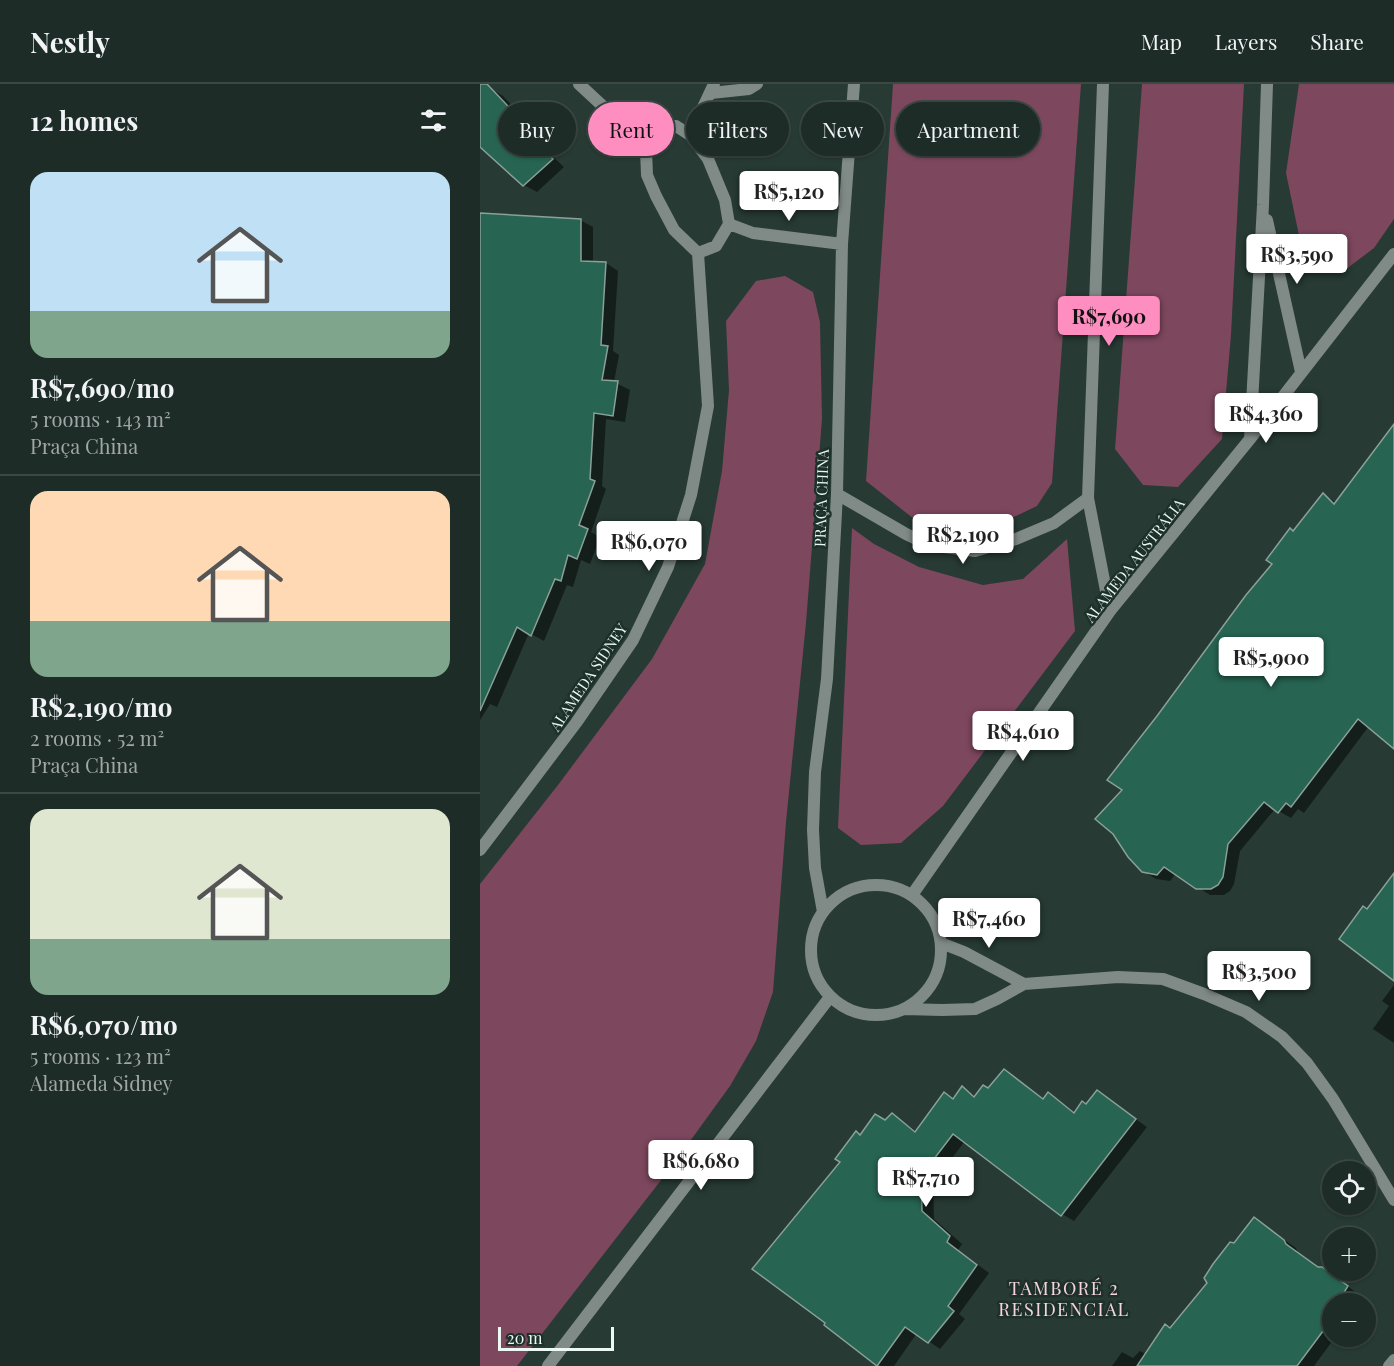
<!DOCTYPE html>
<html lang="en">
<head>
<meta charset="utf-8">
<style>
	:root { --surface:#1d2c27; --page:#2a3833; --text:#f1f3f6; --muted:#a0a7a7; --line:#3b4844; --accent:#fd8ebf }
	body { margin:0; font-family:"Playfair Display",serif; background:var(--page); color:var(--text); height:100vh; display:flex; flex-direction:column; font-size:22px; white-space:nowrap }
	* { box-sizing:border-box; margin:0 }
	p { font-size:20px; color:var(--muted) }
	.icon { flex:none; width:33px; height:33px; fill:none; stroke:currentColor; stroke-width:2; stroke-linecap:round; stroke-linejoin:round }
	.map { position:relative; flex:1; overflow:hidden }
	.details { display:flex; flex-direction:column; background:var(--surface); width:480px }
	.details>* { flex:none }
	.banner { position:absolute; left:18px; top:18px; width:570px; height:54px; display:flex; gap:12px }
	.controls { position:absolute; left:842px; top:1077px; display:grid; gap:12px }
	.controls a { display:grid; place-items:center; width:54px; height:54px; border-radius:50%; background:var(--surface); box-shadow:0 2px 4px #0004,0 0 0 2px var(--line); font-size:30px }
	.scale { position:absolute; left:18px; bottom:15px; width:116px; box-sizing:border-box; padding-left:6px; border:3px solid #ebf8f3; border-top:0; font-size:16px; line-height:21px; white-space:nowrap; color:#ebf8f3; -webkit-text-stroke:4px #1d302a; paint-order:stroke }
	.price { position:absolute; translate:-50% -51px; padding:0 14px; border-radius:6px; background:#fff; color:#222; font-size:20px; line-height:39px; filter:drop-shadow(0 2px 3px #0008) }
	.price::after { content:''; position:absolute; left:50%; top:36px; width:18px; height:14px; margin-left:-9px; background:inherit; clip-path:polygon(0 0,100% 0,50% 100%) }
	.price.current { background:var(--accent); color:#111 }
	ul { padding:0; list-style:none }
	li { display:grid; align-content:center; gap:12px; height:318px; padding:0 30px }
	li+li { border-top:2px solid var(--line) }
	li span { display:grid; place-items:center; height:186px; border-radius:18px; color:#555 }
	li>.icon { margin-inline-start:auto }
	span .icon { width:108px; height:108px; fill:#fffc; stroke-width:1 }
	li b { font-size:26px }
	h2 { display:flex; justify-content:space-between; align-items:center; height:72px; padding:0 30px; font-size:26px }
	.tag { padding:0 21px; border-radius:27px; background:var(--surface); box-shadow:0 2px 4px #0004,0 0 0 2px var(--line); font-size:21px; line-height:54px }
	.tag.current { background:var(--accent); color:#111 }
	header { display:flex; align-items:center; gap:36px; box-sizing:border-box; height:84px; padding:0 30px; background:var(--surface); border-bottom:2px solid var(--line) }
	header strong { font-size:28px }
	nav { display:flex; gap:33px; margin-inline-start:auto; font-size:21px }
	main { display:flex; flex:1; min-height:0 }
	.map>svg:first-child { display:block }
</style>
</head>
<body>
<header>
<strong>Nestly</strong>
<nav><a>Map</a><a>Layers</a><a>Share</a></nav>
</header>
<main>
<section class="details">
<h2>12 homes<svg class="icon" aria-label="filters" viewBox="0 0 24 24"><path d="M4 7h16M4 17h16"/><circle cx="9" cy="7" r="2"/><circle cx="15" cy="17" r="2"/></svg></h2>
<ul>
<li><span style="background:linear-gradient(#bfe0f5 75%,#7fa58c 0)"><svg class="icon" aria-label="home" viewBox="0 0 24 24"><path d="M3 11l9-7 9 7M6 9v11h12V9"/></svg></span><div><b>R$7,690/mo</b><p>5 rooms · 143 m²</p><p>Praça China</p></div></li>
<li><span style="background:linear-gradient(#ffd9b3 70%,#7fa58c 0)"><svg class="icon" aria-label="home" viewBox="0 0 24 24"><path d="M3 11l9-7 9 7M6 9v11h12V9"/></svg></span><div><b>R$2,190/mo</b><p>2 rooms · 52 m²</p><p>Praça China</p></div></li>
<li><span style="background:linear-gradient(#dfe7d0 70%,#7fa58c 0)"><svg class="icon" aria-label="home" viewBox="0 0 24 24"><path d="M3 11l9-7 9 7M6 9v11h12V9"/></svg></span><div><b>R$6,070/mo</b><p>5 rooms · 123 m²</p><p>Alameda Sidney</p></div></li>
</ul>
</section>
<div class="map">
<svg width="914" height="1282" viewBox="0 0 914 1282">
	<rect width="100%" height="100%" fill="#273a34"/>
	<path fill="#7d475e" d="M413 0H601L572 399 557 422 517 441 464 442 434 435 386 397Z
		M662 0H764L751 251 742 355 698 403 663 401 635 365Z
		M819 0H914V135L894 164 861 189 822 166 806 89Z
		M305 192 333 208 340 238 342 335 326 539 306 738 293 908 276 957 250 1002 192 1082 37 1282H0V800L78 701 172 575 225 480 242 387 249 306 246 237 276 197Z
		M372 444 394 460 439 483 503 501 543 495 587 455 595 547 463 722 421 759 381 761 358 744Z"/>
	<path fill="#0007" d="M11 5 23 12 72 64 69 69 84 83 57 108 44 101 0 61V8Z
		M0 130 100 136 113 143V179H126L138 187 133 267 139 271 134 298 150 306 145 338 126 335 122 402 126 405 111 448 120 453 110 480 101 476 93 503 87 501 64 557 49 549 17 623 10 620 0 636Z
		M914 343V663L889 642 824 729 818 725 811 734 795 725 760 767 754 800 750 807 744 811H730L696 789 690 797 676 795 663 787 644 706 814 448 844 411 857 419Z
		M914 901V959L893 945 909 922 902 917Z
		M524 987 564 1015 569 1010 595 1029 607 1022 617 1008 667 1043 594 1137 582 1130 485 1057 453 1099 454 1135 482 1160 478 1166 509 1189 479 1230 485 1235 460 1265 437 1249 414 1282H401L346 1241 362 1077 381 1052 405 1038 412 1030 437 1048 465 1010 475 1015 482 1004 496 1013 509 1006Z
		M774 1135 816 1164 818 1169 840 1185 855 1192 879 1211 873 1220H852V1252H856L834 1282H632L642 1268 653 1274 660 1267 666 1270 691 1245 729 1199Z"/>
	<path fill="#276452" stroke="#8aa098" stroke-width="1.5" d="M0 0H7L61 57 57 61 73 75 43 102 0 63Z
		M0 129 101 135V177L126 178 121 261 128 262 122 296 138 297 133 332 114 329 110 395 115 397 99 441 108 445 97 475 88 471 81 497 75 495 51 552 37 543 0 627Z
		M914 340V665L878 635 811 723 806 719 798 729 784 718 748 760 743 793 738 801 731 805H716L684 783 677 791 662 788 648 773 633 750 615 735 642 706 627 696 677 632 766 511 792 480 786 476 810 444 813 447 843 409 854 420Z
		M914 789V897L859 855 883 822 887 825Z
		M524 985 563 1015 568 1008 594 1029 602 1017 606 1020 617 1006 656 1035 581 1132 473 1050 441 1092 442 1127 470 1152 467 1158 497 1181 468 1222 474 1227 448 1259 425 1243 397 1282 344 1241 345 1239 272 1185 360 1078 355 1075 376 1047 380 1051 395 1030 405 1036 412 1029 435 1048 464 1008 473 1015 482 1002 494 1013 503 1001 508 1004Z
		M774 1133 804 1156 806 1160 838 1183H842L868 1202 857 1220H852V1235L817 1282H657L685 1240 690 1244 727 1199 724 1194 733 1180 750 1158 754 1159Z"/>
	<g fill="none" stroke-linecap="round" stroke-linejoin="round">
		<path stroke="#808a86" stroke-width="12" d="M231 9 269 5 277 0"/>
		<path stroke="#808a86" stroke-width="12" d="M99 0 141 39 166 66
			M623 0 608 414 630 527
			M196 42 210 51 228 75 245 116 249 140 236 162 218 169 194 146 176 112 167 91 166 66 177 48Z
			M210 51 234 0
			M787 136 821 288
			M249 140 273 149 362 160
			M770 355 783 121 787 0
			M357 410 426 450 443 458 464 463 495 467 536 455 574 439 608 414
			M0 766 96 639 153 556 188 483 211 411 228 322 218 169
			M331 866a65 65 0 1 1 130 0a65 65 0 1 1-130 0Z
			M432 811 630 527 770 355 914 170
			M343 828 335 784 333 746 335 688 347 595 357 410 362 160 374 0
			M461 859 484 868 544 900
			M424 925 462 926 495 925 517 915 544 900 638 893 683 895 724 910 766 928 802 953 827 979 853 1015 914 1116
			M68 1282 350 913
			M909 1282 914 1276"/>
	</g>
	<g text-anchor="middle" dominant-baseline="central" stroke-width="5" stroke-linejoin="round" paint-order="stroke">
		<g font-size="15" fill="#ebf8f3" stroke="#1d302a">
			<text transform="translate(341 414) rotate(-88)">PRAÇA CHINA</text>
			<text transform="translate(654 476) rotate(-52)">ALAMEDA AUSTRÁLIA</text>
			<text transform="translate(108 593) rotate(-56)">ALAMEDA SIDNEY</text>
		</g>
		<g font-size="18" letter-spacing="1.5" fill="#f5d4e0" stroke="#1d302a">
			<text x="584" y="1204">TAMBORÉ 2<tspan x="584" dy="21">RESIDENCIAL</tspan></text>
		</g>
	</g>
</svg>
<div class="controls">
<a><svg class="icon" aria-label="locate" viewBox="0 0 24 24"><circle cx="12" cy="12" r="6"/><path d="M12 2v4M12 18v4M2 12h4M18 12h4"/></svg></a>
<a>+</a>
<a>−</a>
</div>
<div class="scale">20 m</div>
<b class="price" style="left:309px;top:138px">R$5,120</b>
<b class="price" style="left:817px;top:201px">R$3,590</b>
<b class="price current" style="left:629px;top:263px">R$7,690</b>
<b class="price" style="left:786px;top:360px">R$4,360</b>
<b class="price" style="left:483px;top:481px">R$2,190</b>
<b class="price" style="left:169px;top:488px">R$6,070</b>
<b class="price" style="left:791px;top:604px">R$5,900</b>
<b class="price" style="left:543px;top:678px">R$4,610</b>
<b class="price" style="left:509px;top:865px">R$7,460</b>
<b class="price" style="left:779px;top:918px">R$3,500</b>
<b class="price" style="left:221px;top:1107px">R$6,680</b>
<b class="price" style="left:446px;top:1124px">R$7,710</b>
<div class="banner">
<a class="tag">Buy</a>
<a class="tag current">Rent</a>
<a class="tag">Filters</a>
<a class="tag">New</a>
<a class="tag">Apartment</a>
</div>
</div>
</main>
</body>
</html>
